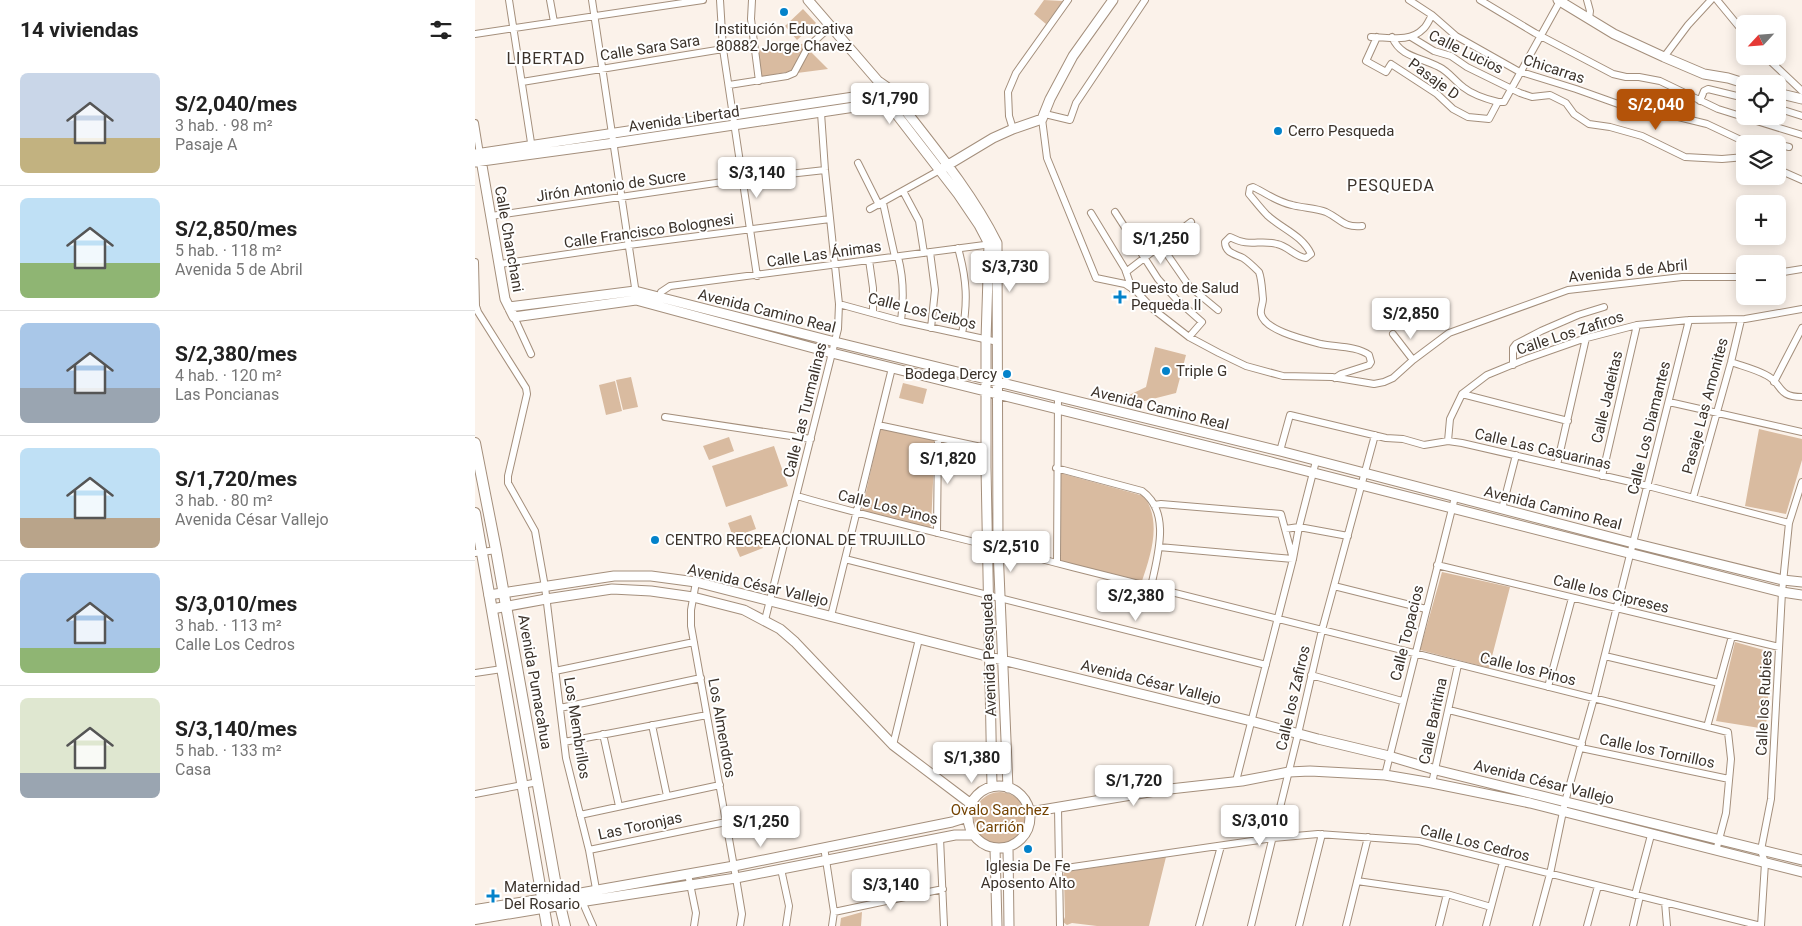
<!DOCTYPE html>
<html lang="es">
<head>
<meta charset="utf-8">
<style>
	:root { --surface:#fff; --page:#f2f2f2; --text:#222; --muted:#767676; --line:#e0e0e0; --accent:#b45309 }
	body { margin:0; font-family:Roboto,sans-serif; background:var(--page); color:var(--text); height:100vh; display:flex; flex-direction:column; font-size:19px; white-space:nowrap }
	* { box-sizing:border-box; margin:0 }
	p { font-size:16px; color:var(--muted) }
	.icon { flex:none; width:28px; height:28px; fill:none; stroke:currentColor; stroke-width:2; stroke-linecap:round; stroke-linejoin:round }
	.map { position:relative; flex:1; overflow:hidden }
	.panel { display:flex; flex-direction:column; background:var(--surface); width:475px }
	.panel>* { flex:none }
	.needle { width:32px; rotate:244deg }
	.fabs { position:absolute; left:1261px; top:15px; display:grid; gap:10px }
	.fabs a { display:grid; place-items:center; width:50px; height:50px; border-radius:8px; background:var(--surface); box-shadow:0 2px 12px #0003; font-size:25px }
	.price { position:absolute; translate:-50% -42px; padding:0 11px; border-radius:5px; background:#fff; color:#222; font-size:16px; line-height:32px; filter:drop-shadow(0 1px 2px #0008) }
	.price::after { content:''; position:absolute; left:50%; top:30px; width:15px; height:11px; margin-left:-8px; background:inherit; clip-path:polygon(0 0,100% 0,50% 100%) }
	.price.active { background:var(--accent); color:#fff }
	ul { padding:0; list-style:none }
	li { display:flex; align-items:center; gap:15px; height:125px; padding:0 20px }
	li+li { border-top:1px solid var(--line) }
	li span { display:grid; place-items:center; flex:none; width:140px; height:100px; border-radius:8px; color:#555 }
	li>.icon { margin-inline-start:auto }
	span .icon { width:60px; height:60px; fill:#fffc; stroke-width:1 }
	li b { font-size:21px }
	h2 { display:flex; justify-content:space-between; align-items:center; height:60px; padding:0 20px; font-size:21px }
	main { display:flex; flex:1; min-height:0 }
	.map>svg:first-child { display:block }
</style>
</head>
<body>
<main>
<section class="panel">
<h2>14 viviendas<svg class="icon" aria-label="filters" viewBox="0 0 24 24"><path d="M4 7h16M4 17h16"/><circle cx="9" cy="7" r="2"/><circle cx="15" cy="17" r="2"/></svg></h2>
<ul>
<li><span style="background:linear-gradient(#c9d6e8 65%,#c2b280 0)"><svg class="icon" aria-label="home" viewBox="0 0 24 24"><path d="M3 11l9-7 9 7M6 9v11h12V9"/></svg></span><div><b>S/2,040/mes</b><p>3 hab. · 98 m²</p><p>Pasaje A</p></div></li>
<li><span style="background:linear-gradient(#bfe0f5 65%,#8fb573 0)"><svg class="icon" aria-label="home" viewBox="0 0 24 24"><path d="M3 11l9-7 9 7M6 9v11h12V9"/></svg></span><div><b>S/2,850/mes</b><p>5 hab. · 118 m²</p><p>Avenida 5 de Abril</p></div></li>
<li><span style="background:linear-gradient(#a9c7e8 65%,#9aa5b1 0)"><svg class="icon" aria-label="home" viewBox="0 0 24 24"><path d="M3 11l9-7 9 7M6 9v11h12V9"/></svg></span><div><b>S/2,380/mes</b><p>4 hab. · 120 m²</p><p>Las Poncianas</p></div></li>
<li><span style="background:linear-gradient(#bfe0f5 70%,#b9a48a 0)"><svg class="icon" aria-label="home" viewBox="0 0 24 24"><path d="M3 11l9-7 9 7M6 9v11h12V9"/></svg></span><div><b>S/1,720/mes</b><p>3 hab. · 80 m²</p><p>Avenida César Vallejo</p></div></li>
<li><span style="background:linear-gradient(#a9c7e8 75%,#8fb573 0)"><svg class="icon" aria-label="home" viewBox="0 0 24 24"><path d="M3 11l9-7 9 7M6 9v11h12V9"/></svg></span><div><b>S/3,010/mes</b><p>3 hab. · 113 m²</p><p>Calle Los Cedros</p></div></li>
<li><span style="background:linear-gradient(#dfe7d0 75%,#9aa5b1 0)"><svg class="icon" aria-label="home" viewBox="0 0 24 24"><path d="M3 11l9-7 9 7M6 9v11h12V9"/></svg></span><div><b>S/3,140/mes</b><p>5 hab. · 133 m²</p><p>Casa</p></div></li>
</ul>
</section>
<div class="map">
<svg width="1327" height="926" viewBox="0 0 1327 926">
	<rect width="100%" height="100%" fill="#fbf2ea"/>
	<path fill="#d9bba0" d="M569 0 588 1 571 24 559 14Z
		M328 9 341 23 322 40 310 26Z
		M333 43 317 71 285 77 282 50Z
		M334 50 353 69 322 73Z
		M680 347 711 355 701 393 650 406 648 403 650 397 671 387Z
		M156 377 163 407 148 410 141 380Z
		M140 381 147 411 131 415 124 385Z
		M428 383 452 389 448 404 424 398Z
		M405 429 460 439 456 526 453 528 389 512 387 510Z
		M1284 429 1327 439V460L1311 514 1270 506Z
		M254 437 259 451 234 460 228 446Z
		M299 446 313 486 251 507 237 466Z
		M585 473 669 496C687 522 676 554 667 581L586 561Z
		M276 515 281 529 258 537 253 523Z
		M283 534 288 548 265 557 259 543Z
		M967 572 1035 587 1014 668 945 650Z
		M1260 642 1296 652 1291 729 1241 721Z
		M499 818a26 26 0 1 1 52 0a26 26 0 1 1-52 0Z
		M691 857 674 926H622L597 923 592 925 588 922 590 917 589 879 588 877 589 872Z
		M387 912 386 926H365L366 918Z"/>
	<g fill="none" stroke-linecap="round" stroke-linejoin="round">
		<g stroke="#a48f7c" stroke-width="8">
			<path id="street" d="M34 0 57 149
				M75 0 79 22
				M117 0 161 294
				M245 0 248 49 282 276
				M277 0 276 19 284 81
				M934 0 957 15 981 36 1043 71 1101 89 1160 110 1179 111 1232 124 1268 141 1284 139 1300 144
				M1005 0 1060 33 1138 74 1151 77H1164L1185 81 1243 109 1327 135
				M1112 0 1115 11 1114 18
				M1242 0 1270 34
				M0 34 228 0
				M896 37C913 37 935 43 948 29 952 26 954 20 957 15
				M902 37 891 61 911 72 916 64 962 94 978 109 993 117 1014 119 1023 102H1029L1085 1
				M917 37C926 58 946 57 964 67 973 71 980 81 988 87 998 95 1011 99 1023 102
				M936 37 959 51 976 56 992 67 1045 93 1057 97 1075 95 1091 103 1099 114 1114 124 1135 127 1167 136 1210 157 1247 159 1270 157
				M1290 56 1327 91
				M1189 57 1213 25 1236 0
				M47 82 248 49
				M254 85 312 76 319 73 333 47 356 26
				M1225 101 1229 91 1233 89 1270 98
				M1302 108 1327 116
				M570 114 595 120 601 103 670 0
				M567 119 572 158 621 278 650 284 662 292 678 309 714 337 744 353 771 366 808 376 857 377 899 384 909 382 918 378 938 360 974 333 1093 290 1207 277H1270
				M0 123 5 154
				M538 129 534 116 533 92 541 73 593 0
				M1302 144 1314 147
				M383 163 404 205
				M1302 169 1327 180
				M428 191 444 221 449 253
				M408 203 420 257
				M395 209 465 170
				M640 212 683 279 702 300 727 322 714 337
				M616 213 650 269 657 289
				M16 216 268 179 350 170
				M674 228 714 286 743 310
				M483 248C492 280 493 302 487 334
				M455 252 460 290 456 328
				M423 257C429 279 429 298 426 321
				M394 260 398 288V313
				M0 262 1 306 3 312 51 388 52 394 33 476V483L60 531 70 587 91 758 114 850 121 889
				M25 264 154 245 355 219
				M651 272 716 222
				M1302 273 1327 269
				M184 297 186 292 195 286 517 244
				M364 304 426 321 523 342
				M39 317 56 354
				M918 334 938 360
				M1256 362C1267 366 1280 369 1291 375 1308 383 1301 397 1327 397
				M1038 365V348L1041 344 1066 331 1103 315 1129 307
				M860 378 866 374 894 365 896 362 894 355C882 346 860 347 846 344 831 340 790 331 786 314 785 309 788 304 788 299 787 291 787 280 784 272 779 267 774 262 768 258 760 254 750 253 750 242L755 237C776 248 783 239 802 244 813 246 820 257 831 258L836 254C827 235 807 229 792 215 786 209 780 201 774 194L775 188 778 187C793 194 800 201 817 205 828 208 841 208 851 212 866 219 868 228 887 226
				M1299 382 1327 328
				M987 394 1093 421
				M1194 402 1327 432
				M190 417 336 439
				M403 425 511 448
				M973 441 975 419 987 394 1012 375 1051 359 1108 339 1162 325 1214 320 1270 319 1327 309
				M805 451 815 415 911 438 928 439 949 445 973 441 987 443 1173 486 1314 523
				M1082 465 1111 338
				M581 468 667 491C697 513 682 557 676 587
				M1127 476 1162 325
				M322 496C404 520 487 538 570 560 797 619 1025 674 1253 732L1256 759 1251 813 1241 851
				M1218 498 1256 362 1266 320
				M679 505 686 504 806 514 818 559 684 547
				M1027 509 1041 455
				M810 529 824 527 873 536
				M462 533 463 438
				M0 553 21 550
				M370 559 791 665
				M582 563 583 397
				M962 565 1304 647
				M221 582 216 610V626L261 878 267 914 265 926
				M859 586 951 609
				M356 616 417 368
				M290 620 363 329 364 304 350 170 346 113
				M1130 656 1244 683
				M80 671 219 642
				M0 673 27 669
				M836 675 927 701
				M1073 687 1097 598
				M85 708 226 678
				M974 710 1107 744
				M177 725 192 796
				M1232 727 1257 636
				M128 734 144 806
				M89 742 232 715
				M418 745 444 639
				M1106 748 1254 779
				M910 775 980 497
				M761 781 818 559 824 527 841 461
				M957 783 983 665
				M0 794 63 782
				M583 808 585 926
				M105 815 245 785
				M465 838 469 926
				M349 847 359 912 357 926
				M114 850 251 822
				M306 869 314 906 311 926
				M584 869 798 838 843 834 944 841 1286 926
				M213 874 221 913 219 926
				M882 881 972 894 1016 907
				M1160 895 1176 835
				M107 901 118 926
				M1190 902 1192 926
				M359 912 468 889
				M724 926 746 846
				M776 926 823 734 847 630 900 435
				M824 926 847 834
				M871 926 893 837
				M964 926 972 894
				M1011 926 1028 862
				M1061 926 1075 874 1090 802 1119 698 1214 320
				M1112 926 1123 886
				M1158 926 1165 896
				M1286 926 1290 863 1286 850 1296 799 1307 592 1314 523 1327 482"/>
		</g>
		<g stroke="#a48f7c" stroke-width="11">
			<path id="secondary" d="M333 0 403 81 413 88C451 138 494 187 522 243L523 548 533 788
				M1083 0 1139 34 1189 57 1229 74 1253 78 1272 84
				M403 81 405 93 483 194 504 225 514 244 511 340V467L517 787
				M1302 93 1327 99
				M0 154 405 93 408 91
				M5 154 30 299 39 317 161 300 357 353 800 463 1307 592 1327 595
				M0 162 139 143 413 102 416 100
				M468 168 518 138 538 129 567 119 575 99 598 56 638 0
				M34 307 160 291 360 342 805 451 1158 543 1308 580 1327 582
				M14 595 139 576H176L221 582 527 660 776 721 843 739 914 756 961 770 1327 860
				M17 609 71 599 137 589 176 591 218 597 269 610 305 629 320 642 418 745 496 804
				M493 817a31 31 0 1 1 62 0a31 31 0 1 1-62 0Z
				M555 812 686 790 767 781 814 772 835 771 910 775 957 783 1055 803 1327 872
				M493 817 477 822 259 866 83 897 85 905 261 878 480 835H499
				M533 847 534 926
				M520 848 522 926"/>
		</g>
		<g stroke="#a48f7c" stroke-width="12">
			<path id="primary" d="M0 443 21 550 83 897 0 910
				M0 513 72 926
				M0 919 85 905 90 926"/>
		</g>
		<use href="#street" stroke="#fff" stroke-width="6"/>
		<use href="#secondary" stroke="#fff" stroke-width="9"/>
		<use href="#primary" stroke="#fff" stroke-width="10"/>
	</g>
	<g fill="#0382ca" stroke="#fff" stroke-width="2">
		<circle cx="309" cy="12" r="5"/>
		<circle cx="803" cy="131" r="5"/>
		<path d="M642.5 289.5h5v5h5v5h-5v5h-5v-5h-5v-5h5z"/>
		<circle cx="691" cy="371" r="5"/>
		<circle cx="532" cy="374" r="5"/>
		<circle cx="180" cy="540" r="5"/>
		<circle cx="553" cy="849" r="5"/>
		<path d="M15.5 888.5h5v5h5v5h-5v5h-5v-5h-5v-5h5z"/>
	</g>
	<g text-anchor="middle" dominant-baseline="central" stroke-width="4" stroke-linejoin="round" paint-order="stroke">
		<g font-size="15" fill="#3b322a" stroke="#fff" text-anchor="start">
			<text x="309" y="29" text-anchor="middle">Institución Educativa<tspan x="309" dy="17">80882 Jorge Chavez</tspan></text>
			<text x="813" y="131">Cerro Pesqueda</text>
			<text x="656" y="288">Puesto de Salud<tspan x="656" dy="17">Pequeda II</tspan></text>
			<text x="701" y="371">Triple G</text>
			<text x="522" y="374" text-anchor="end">Bodega Dercy</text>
			<text x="190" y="540">CENTRO RECREACIONAL DE TRUJILLO</text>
			<text x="553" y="866" text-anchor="middle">Iglesia De Fe<tspan x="553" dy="17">Aposento Alto</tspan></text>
			<text x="29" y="887">Maternidad<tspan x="29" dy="17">Del Rosario</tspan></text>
		</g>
		<g font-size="15" fill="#3b322a" stroke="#fff">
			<text transform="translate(175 48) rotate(-9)">Calle Sara Sara</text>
			<text transform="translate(991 52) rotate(26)">Calle Lucios</text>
			<text transform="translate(1079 69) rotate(18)">Chicarras</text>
			<text transform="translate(959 79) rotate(36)">Pasaje D</text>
			<text transform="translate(209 119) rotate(-8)">Avenida Libertad</text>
			<text transform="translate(136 186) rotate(-8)">Jirón Antonio de Sucre</text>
			<text transform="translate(174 231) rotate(-8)">Calle Francisco Bolognesi</text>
			<text transform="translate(34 239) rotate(80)">Calle Chanchani</text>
			<text transform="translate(349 254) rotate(-8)">Calle Las Ánimas</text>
			<text transform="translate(1153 271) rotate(-6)">Avenida 5 de Abril</text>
			<text transform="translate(292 311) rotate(14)">Avenida Camino Real</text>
			<text transform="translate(447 311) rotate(14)">Calle Los Ceibos</text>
			<text transform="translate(1095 333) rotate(-18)">Calle Los Zafiros</text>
			<text transform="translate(1132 397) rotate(-77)">Calle Jadeitas</text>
			<text transform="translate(1230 406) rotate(-75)">Pasaje Las Amonites</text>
			<text transform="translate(685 408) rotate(14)">Avenida Camino Real</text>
			<text transform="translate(330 410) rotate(-76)">Calle Las Turmalinas</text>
			<text transform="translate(1174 428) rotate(-76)">Calle Los Diamantes</text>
			<text transform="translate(1068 449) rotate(13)">Calle Las Casuarinas</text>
			<text transform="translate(413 507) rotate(14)">Calle Los Pinos</text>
			<text transform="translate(1078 508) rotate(14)">Avenida Camino Real</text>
			<text transform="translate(283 585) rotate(13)">Avenida César Vallejo</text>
			<text transform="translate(1136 594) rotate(14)">Calle los Cipreses</text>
			<text transform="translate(932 633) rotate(-76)">Calle Topacios</text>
			<text transform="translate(514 655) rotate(-92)">Avenida Pesqueda</text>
			<text transform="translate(1053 669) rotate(14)">Calle los Pinos</text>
			<text transform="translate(60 682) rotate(80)">Avenida Pumacahua</text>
			<text transform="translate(676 682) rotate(14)">Avenida César Vallejo</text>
			<text transform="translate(818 698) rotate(-77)">Calle los Zafiros</text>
			<text transform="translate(1289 703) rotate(-87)">Calle los Rubies</text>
			<text transform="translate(958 721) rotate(-78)">Calle Baritina</text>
			<text transform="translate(102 728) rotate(81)">Los Membrillos</text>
			<text transform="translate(247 728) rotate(80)">Los Almendros</text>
			<text transform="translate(1182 751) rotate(12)">Calle los Tornillos</text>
			<text transform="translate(1069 782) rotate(14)">Avenida César Vallejo</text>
			<text transform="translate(165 826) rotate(-12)">Las Toronjas</text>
			<text transform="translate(1000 843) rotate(14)">Calle Los Cedros</text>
		</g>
		<g font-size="15" fill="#744302" stroke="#fff">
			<text x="525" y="810">Ovalo Sanchez<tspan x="525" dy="17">Carrión</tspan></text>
		</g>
		<g font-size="16" letter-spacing="1" fill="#3b322a" stroke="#fff">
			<text x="71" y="58">LIBERTAD</text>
			<text x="916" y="185">PESQUEDA</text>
		</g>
	</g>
</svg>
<div class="fabs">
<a><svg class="needle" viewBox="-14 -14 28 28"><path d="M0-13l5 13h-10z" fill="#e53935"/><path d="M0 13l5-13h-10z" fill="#767676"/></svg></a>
<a><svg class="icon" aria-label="locate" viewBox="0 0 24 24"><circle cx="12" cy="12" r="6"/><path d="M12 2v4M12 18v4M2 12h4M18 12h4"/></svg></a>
<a><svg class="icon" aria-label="layers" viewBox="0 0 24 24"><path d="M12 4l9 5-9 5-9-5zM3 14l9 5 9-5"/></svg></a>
<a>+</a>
<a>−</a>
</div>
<b class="price" style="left:415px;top:125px">S/1,790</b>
<b class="price active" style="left:1181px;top:131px">S/2,040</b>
<b class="price" style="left:282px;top:199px">S/3,140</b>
<b class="price" style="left:686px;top:265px">S/1,250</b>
<b class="price" style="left:535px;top:293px">S/3,730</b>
<b class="price" style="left:936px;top:340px">S/2,850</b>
<b class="price" style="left:473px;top:485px">S/1,820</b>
<b class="price" style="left:536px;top:573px">S/2,510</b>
<b class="price" style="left:661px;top:622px">S/2,380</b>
<b class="price" style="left:497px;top:784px">S/1,380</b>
<b class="price" style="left:659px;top:807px">S/1,720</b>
<b class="price" style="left:785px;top:847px">S/3,010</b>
<b class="price" style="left:286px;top:848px">S/1,250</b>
<b class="price" style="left:416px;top:911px">S/3,140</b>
</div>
</main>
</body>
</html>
